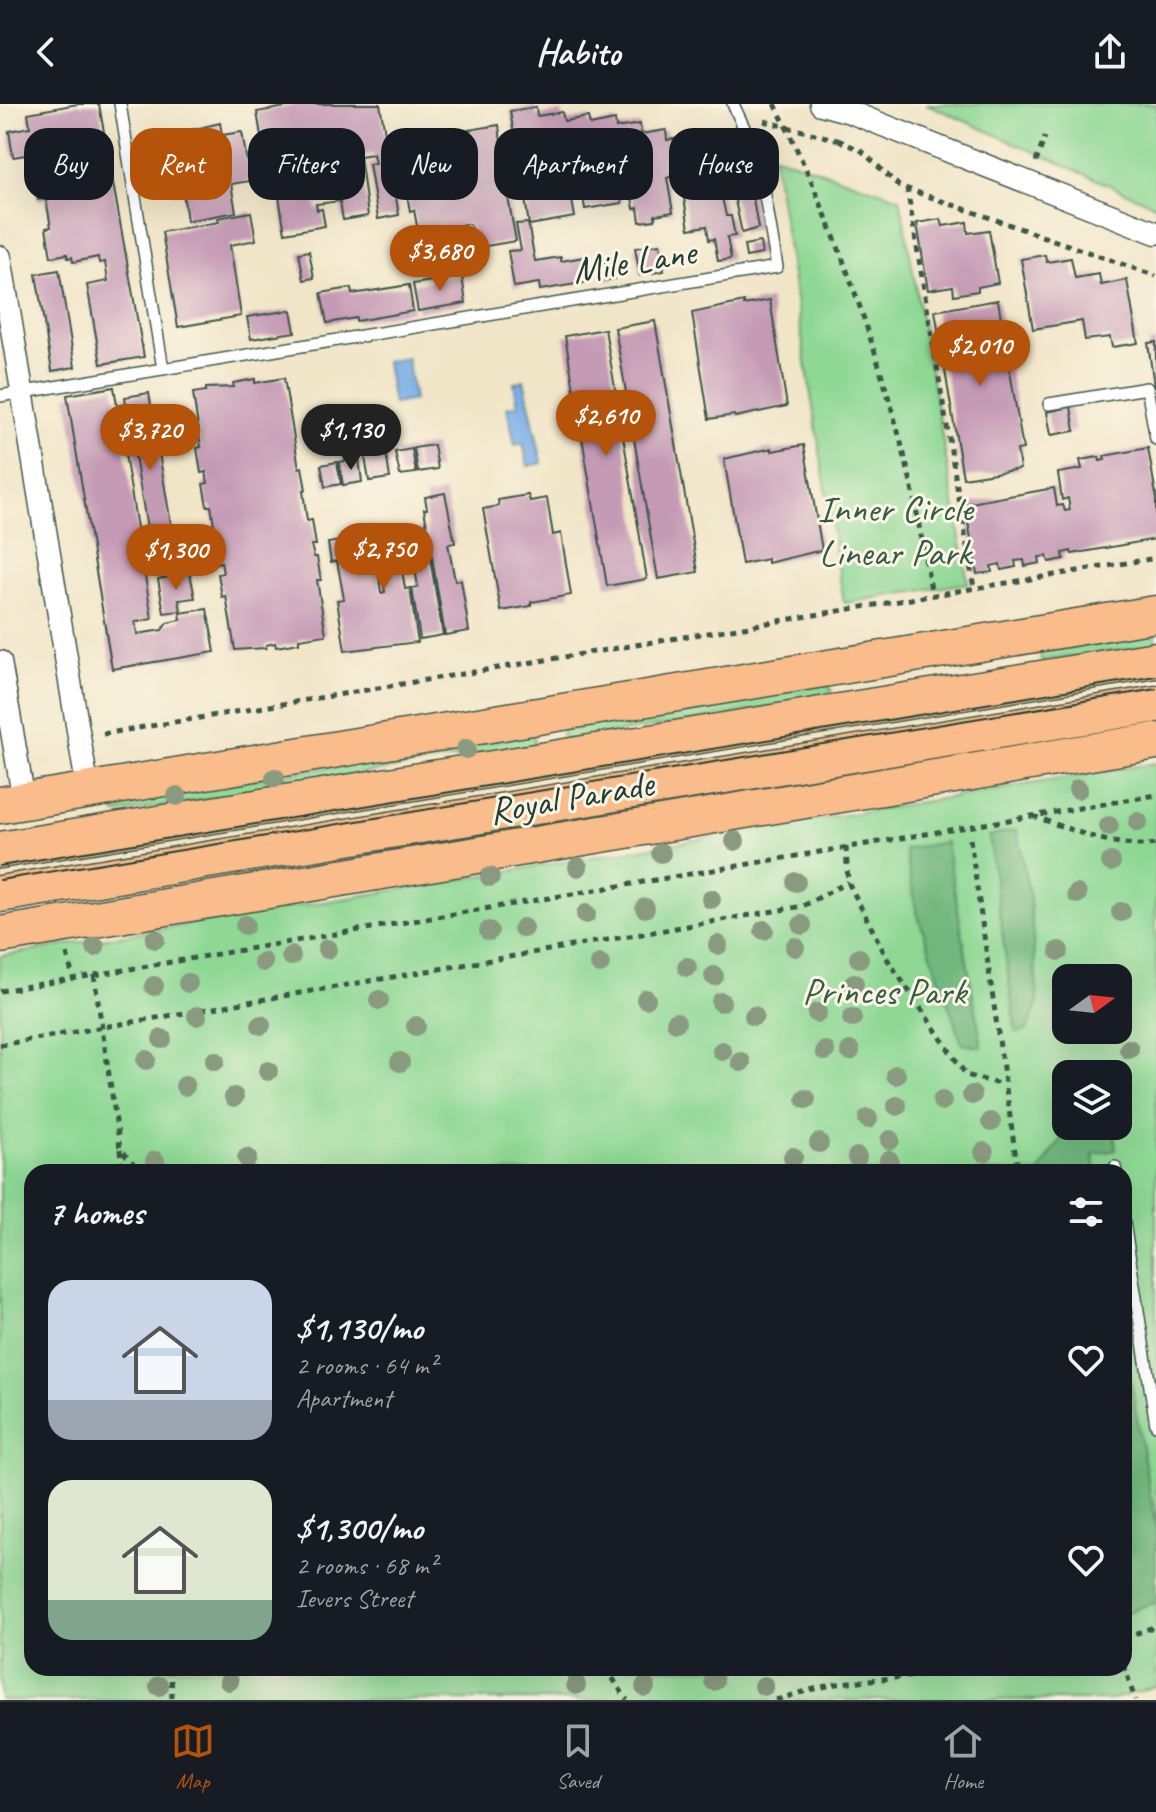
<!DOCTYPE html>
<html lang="en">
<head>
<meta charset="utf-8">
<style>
	:root { --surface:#171b24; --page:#20242c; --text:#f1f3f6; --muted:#9ea1a6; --line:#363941; --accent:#b45309 }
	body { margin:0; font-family:Caveat,sans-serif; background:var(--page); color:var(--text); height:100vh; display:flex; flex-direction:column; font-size:30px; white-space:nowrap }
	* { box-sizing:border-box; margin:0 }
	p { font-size:26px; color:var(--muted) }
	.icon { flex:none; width:44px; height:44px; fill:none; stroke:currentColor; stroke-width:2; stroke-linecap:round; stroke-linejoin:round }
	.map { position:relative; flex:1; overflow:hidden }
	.side { position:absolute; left:24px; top:1060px; width:1108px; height:512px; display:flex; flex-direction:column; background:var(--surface); border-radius:24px; box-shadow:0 8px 32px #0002 }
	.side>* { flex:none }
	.guide { position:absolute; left:24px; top:24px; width:1108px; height:72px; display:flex; gap:16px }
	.needle { width:52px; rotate:75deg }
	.controls { position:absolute; left:1052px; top:860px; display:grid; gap:16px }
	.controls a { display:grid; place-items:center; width:80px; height:80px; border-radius:16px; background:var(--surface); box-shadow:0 8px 32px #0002; font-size:40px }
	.price { position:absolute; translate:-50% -68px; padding:0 18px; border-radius:28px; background:var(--accent); color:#fff; font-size:26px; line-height:52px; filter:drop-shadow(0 2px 4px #0008) }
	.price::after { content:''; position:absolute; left:50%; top:48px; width:24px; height:18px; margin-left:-12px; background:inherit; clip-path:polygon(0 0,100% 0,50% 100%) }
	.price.on { background:#222; color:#fff }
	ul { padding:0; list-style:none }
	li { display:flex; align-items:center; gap:24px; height:200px; padding:0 24px }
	li span { display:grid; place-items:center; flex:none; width:224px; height:160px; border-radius:24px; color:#555 }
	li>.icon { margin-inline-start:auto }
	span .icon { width:96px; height:96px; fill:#fffc; stroke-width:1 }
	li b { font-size:34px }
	h2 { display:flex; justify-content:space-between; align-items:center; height:96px; padding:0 24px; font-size:34px }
	.tag { padding:0 28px; border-radius:24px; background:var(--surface); box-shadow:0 8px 32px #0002; font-size:28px; line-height:72px }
	.tag.on { background:var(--accent); color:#fff }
	header { display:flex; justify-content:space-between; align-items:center; height:104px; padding:0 24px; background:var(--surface); font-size:36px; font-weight:700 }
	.tab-bar { display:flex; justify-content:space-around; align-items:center; height:112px; border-top:2px solid var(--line); background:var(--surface); font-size:22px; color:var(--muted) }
	.tab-bar a { display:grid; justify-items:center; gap:4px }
	.tab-bar .on { color:var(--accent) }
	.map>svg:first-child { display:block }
</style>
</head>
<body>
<header><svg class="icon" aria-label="back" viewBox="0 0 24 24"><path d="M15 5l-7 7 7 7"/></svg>Habito<svg class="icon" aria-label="share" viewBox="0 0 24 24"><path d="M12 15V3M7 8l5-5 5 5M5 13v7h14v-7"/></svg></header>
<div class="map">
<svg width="1156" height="1596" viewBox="0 0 1156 1596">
	<rect width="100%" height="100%" fill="#fcf5e5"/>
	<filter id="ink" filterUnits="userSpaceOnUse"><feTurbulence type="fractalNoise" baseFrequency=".0125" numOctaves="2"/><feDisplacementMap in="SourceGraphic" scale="16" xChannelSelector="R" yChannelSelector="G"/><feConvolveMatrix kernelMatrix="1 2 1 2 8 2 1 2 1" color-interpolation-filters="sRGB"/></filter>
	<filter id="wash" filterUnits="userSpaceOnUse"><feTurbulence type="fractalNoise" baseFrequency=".006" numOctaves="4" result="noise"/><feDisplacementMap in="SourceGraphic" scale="32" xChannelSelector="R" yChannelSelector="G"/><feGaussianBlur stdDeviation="1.8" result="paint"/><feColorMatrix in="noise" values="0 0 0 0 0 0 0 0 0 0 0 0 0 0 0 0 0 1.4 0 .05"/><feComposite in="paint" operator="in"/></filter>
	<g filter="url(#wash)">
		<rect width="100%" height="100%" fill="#f1e5c7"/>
		<path fill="#8ed894" stroke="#568a64" stroke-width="2" fill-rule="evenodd" d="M925 0H1156V102L929 1Z
			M773 51 900 94 968 479 844 499Z
			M1156 525V541L1041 557 1040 547Z
			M827 580 832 587 827 595 566 637 562 630 563 626Z
			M533 630 535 641 116 710 114 705 117 697Z
			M1156 659V1582L1110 1596H0V852ZM1066 874H1118V926H1066ZM1066 970H1118V1022H1066ZM32 1068H1124V1564H32Z"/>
		<path fill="#72b87e" stroke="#487a59" stroke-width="2" d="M1017 726 1030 796 1038 899 1027 926 1016 929 989 732Z
			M946 738 982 943 962 940 916 806 905 745Z
			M1066 1014V1022H1113L1116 1046 1093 1050 1096 1068H1039L1061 1035Z
			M1124 1240 1156 1424V1498L1124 1509Z"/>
		<path fill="#7aafe7" stroke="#4c768e" stroke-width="2" d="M407 254 414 296 393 300 386 258Z
			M524 276 542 359 528 362 523 339 515 341 507 303 518 301 514 279Z"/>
		<g id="blocks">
			<path fill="#c59ab5" d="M78 0H99L144 253 101 260 87 181 108 177 105 158 99 159 98 153 73 158 72 153 68 154 67 150 51 153 46 124 51 123 46 95 38 96 35 81 44 80 38 49 13 53 9 27 30 23 28 9Z
				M302 0H380L399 111 378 115 369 60 375 59 373 50 360 52 368 112 343 116 340 97 316 100 317 106 322 105 325 122 285 129 276 75 282 74 280 65 267 68 257 8Z
				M536 3 537 12 562 8 564 17 588 13 590 21 615 16 616 24 640 20 641 30 666 26 667 36 692 32 694 42 719 38 720 47 744 43 758 124 742 129 734 92 728 93 726 83 720 84 726 112H731L735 132 727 133 731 155 718 157 714 135 709 136 707 122 689 125 682 81 675 82 673 72 667 74 673 108 655 111V116L640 118 638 104 634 105 628 71 624 72 623 64 616 65 622 99 585 105 578 64 572 65 570 55 565 56 575 113 529 121 524 88 529 87 523 53 518 54 510 7Z
				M220 19 222 31 242 28 250 77 231 80 236 108 187 117 183 88 173 90 166 32Z
				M499 21 505 74 510 73 513 87 507 88 516 137 474 144 470 120H465L461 121 465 146 423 153 414 106 410 107 407 91H412L399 38 438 31 441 50 448 49 454 87H460L464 86 458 49 466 47 462 27Z
				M251 108 256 136 230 141 241 212 178 223 162 128 219 118 218 114Z
				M941 115 943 122 967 118 968 129 989 126 998 179 978 183V187L954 191 953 182 928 186 917 119Z
				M528 119 535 157 561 153V157L584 153 588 178 540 186 539 179 514 183 508 147 521 146 516 120Z
				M760 138 762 150 746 153 744 141Z
				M660 140 664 167 640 171 635 144Z
				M309 147 314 174 304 176 299 149Z
				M1045 151 1047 158 1071 154 1075 174 1099 170 1101 181 1127 176 1138 239 1112 243 1110 233 1085 236 1082 217 1033 225 1021 155Z
				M612 158 615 175 605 176 602 160Z
				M59 166 75 263 52 267 36 170Z
				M462 172 466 199 418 207 413 180Z
				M409 181 413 207 356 217V214L327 219 321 189 351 184 352 190Z
				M770 196 787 302 735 313 734 311 709 315 692 209 744 198V201Z
				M998 196 1023 345 1017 346 1020 365 963 374 935 207Z
				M291 206 295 228 251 235 247 213Z
				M655 217 698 468 658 475 615 224Z
				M605 225 647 475 607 482 565 232Z
				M1156 238V282H1154L1148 239Z
				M284 274 299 364 302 363 306 386 303 387 307 417 312 416 316 441H311L314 453H317L321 476H317L326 531 299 535V539L276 543 275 539 266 541V544L235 546 226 492 222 493 218 470 223 469 221 458 217 459 213 433H216L211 402H207L203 380 208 379 206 368 201 369 197 344 201 343 193 289 206 287V284L234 283 233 279 255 275V279Z
				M114 283 152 515 135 518 137 530 162 526 167 519 181 516 180 509 207 505 215 548 112 565 67 291Z
				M149 289 175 444 151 448 125 293Z
				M1071 303 1075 327 1051 331 1047 308Z
				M434 341 438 365 418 368 414 344Z
				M804 341 822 446 768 459V455L742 460 724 355 772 344V347Z
				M1148 344 1156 391V435L1072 450 1071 447 1063 449 1064 455 1049 458 1047 452 1039 453 1040 459 1025 462 1024 456 1015 457 1016 463 1001 466 1000 460 991 462 992 468 977 470 965 400 1054 384 1057 402 1063 401 1065 407 1070 406 1068 394 1062 396 1058 369 1082 365 1080 356 1099 353 1100 357 1105 356 1104 352Z
				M412 345 416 369 400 371 395 348Z
				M386 349 390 374 369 377 365 353Z
				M359 355 362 378 343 381 339 358Z
				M337 358 341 380 325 383 321 361Z
				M445 389 455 439 448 440 455 477 461 476 469 527 445 531 424 405H427L425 393Z
				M528 391 530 397 547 394 553 431 561 429 571 491 531 498V502L501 507 483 405 499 402 498 396Z
				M373 421 381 489 385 488 377 440 404 436 402 428 425 424 443 531 420 535 412 484 418 483 412 447 399 448 405 485 410 484 418 538 345 547 337 496 344 495 337 457 331 458 328 439 352 435 350 424Z
				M190 469 195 494 179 496 181 507 164 509 158 475Z"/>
		</g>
	</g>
	<g filter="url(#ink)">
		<use href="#blocks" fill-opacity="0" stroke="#3e564a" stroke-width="2"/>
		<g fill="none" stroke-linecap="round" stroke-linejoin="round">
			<g stroke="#3e564a" stroke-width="14">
				<path id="service" d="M120 0 163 265
					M0 292 777 163 759 56 733 0
					M1049 300 1147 284 1156 335
					M1115 1063 1116 1068
					M1124 1118 1156 1321"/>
			</g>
			<g stroke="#3e564a" stroke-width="25">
				<path id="minor" d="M821 0 850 8 1156 129
					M0 153 88 687
					M0 558 24 697"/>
			</g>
			<g stroke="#3e564a" stroke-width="39">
				<path id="trunk" d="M0 701 1156 510
					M0 746 1156 556
					M0 790 1156 600
					M0 831 1156 637"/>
			</g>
			<path stroke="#3e564a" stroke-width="5" stroke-dasharray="6 6" stroke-linecap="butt" d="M775 0C832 114 873 230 905 354 916 397 922 442 931 485
				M838 36 862 47 899 82 1156 172
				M1036 58 1045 33
				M907 84 974 484
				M103 630 1156 454
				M1033 712C1071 725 1116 746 1156 740
				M970 735 1018 1068
				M846 743 848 778 888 856 966 971 1003 981
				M67 850 73 874
				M94 871 120 1044 141 1068
				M0 887 1156 691
				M0 941 803 802 848 778
				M120 1045 122 1068
				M1124 1534 1156 1522
				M1124 1561 1135 1596
				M171 1564 172 1596
				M606 1564 627 1596
				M776 1596C800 1589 824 1581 850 1578 894 1573 938 1572 982 1564"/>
			<use href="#service" stroke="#fff" stroke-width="11"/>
			<use href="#minor" stroke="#fff" stroke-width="22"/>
			<use href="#trunk" stroke="#f9bc8a" stroke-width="36"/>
			<path stroke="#1f3d34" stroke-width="2" d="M0 762 1156 572
				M0 776 1156 585"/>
			<path stroke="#3e564a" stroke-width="5" stroke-dasharray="6 6" stroke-linecap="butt" d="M764 17 838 36"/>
		</g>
		<g fill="#8a9a81">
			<circle cx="466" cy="645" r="10"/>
			<circle cx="275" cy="674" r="10"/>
			<circle cx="1078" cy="685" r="10"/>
			<circle cx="177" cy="692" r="10"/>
			<circle cx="1138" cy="718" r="10"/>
			<circle cx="1109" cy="722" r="10"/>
			<circle cx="735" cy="737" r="10"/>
			<circle cx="661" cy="749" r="10"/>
			<circle cx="1111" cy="758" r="10"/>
			<circle cx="578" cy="763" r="10"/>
			<circle cx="490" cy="773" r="10"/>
			<circle cx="796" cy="778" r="10"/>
			<circle cx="1077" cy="790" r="10"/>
			<circle cx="711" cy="795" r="10"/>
			<circle cx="645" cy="804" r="10"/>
			<circle cx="1121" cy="808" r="10"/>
			<circle cx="586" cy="810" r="10"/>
			<circle cx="245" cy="821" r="10"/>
			<circle cx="802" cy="821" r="10"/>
			<circle cx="523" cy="824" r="10"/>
			<circle cx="764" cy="826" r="10"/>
			<circle cx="489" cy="827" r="10"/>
			<circle cx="155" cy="835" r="10"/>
			<circle cx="718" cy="841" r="10"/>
			<circle cx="95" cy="843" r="10"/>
			<circle cx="795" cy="843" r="10"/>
			<circle cx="327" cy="845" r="10"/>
			<circle cx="1059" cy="847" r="10"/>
			<circle cx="291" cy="852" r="10"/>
			<circle cx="859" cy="854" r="10"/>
			<circle cx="263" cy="858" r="10"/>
			<circle cx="600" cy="860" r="10"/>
			<circle cx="687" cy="863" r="10"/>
			<circle cx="714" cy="872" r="10"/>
			<circle cx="188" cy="879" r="10"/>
			<circle cx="854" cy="879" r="10"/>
			<circle cx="154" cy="882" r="10"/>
			<circle cx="646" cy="895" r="10"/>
			<circle cx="379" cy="896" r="10"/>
			<circle cx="721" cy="898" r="10"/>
			<circle cx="817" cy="909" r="10"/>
			<circle cx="197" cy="912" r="10"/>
			<circle cx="754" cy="912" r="10"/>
			<circle cx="852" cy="914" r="10"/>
			<circle cx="676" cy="918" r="10"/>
			<circle cx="261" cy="921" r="10"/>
			<circle cx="416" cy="922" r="10"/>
			<circle cx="162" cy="935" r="10"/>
			<circle cx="1129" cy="945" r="10"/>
			<circle cx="722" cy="947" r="10"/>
			<circle cx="825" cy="947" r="10"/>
			<circle cx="850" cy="947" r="10"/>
			<circle cx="146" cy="956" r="10"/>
			<circle cx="215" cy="957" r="10"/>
			<circle cx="400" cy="958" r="10"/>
			<circle cx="741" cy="958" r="10"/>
			<circle cx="268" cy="967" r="10"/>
			<circle cx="896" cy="971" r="10"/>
			<circle cx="185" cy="982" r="10"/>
			<circle cx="972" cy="991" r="10"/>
			<circle cx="234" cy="993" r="10"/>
			<circle cx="806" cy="995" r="10"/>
			<circle cx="942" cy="997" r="10"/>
			<circle cx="897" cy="1002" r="10"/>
			<circle cx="868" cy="1015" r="10"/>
			<circle cx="991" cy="1018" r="10"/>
			<circle cx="890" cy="1036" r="10"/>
			<circle cx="819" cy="1039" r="10"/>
			<circle cx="984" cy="1048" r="10"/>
			<circle cx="793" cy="1053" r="10"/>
			<circle cx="857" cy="1053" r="10"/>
			<circle cx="247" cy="1054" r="10"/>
			<circle cx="889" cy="1056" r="10"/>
			<circle cx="155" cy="1057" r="10"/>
			<circle cx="229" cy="1577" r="10"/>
			<circle cx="714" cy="1577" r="10"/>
			<circle cx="576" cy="1581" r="10"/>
			<circle cx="159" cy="1582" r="10"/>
			<circle cx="764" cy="1582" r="10"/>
			<circle cx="645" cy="1583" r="10"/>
		</g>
	</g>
	<g text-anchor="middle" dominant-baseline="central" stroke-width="6" stroke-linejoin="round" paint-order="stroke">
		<g font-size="38" fill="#1f3d34" stroke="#fcf5e5">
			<text transform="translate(634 157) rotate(-9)">Mile Lane</text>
			<text transform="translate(571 693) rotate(-10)">Royal Parade</text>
		</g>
		<g font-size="38" fill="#355c47" stroke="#fcf5e5">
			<text x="895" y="404">Inner Circle<tspan x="895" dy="44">Linear Park</tspan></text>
			<text x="884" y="887">Princes Park</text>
		</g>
	</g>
</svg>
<div class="controls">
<a><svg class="needle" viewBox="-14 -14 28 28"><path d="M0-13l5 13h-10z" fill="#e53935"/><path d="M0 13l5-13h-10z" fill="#9ea1a6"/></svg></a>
<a><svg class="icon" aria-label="layers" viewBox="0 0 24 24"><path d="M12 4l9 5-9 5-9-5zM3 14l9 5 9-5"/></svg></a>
</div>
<b class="price" style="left:440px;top:189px">$3,680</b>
<b class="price" style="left:980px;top:284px">$2,010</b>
<b class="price" style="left:606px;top:354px">$2,610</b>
<b class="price" style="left:150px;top:368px">$3,720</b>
<b class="price on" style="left:351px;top:368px">$1,130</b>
<b class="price" style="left:384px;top:487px">$2,750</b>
<b class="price" style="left:176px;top:488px">$1,300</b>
<div class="guide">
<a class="tag">Buy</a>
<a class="tag on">Rent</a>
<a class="tag">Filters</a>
<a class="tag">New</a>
<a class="tag">Apartment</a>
<a class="tag">House</a>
</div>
<section class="side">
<h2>7 homes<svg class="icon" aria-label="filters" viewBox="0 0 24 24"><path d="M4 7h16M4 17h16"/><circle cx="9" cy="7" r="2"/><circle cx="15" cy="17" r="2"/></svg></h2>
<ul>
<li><span style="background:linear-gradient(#c9d6e8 75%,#9aa5b1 0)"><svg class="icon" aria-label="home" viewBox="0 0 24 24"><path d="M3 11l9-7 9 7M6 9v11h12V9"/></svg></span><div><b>$1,130/mo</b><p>2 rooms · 64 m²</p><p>Apartment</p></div><svg class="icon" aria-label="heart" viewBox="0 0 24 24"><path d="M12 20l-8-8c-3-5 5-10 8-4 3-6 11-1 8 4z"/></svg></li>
<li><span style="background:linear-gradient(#dfe7d0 75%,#7fa58c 0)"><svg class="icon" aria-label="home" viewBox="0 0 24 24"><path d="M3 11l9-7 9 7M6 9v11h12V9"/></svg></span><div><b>$1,300/mo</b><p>2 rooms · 68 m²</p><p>Ievers Street</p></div><svg class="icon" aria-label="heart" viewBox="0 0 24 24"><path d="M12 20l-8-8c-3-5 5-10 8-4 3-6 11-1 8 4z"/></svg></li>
</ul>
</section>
</div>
<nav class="tab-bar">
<a class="on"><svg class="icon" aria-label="map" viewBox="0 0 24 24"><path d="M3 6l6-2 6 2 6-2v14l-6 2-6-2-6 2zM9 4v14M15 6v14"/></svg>Map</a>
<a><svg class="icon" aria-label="saved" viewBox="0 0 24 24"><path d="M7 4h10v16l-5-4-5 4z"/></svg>Saved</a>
<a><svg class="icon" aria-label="home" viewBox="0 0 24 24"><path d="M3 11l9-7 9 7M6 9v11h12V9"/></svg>Home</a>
</nav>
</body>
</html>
